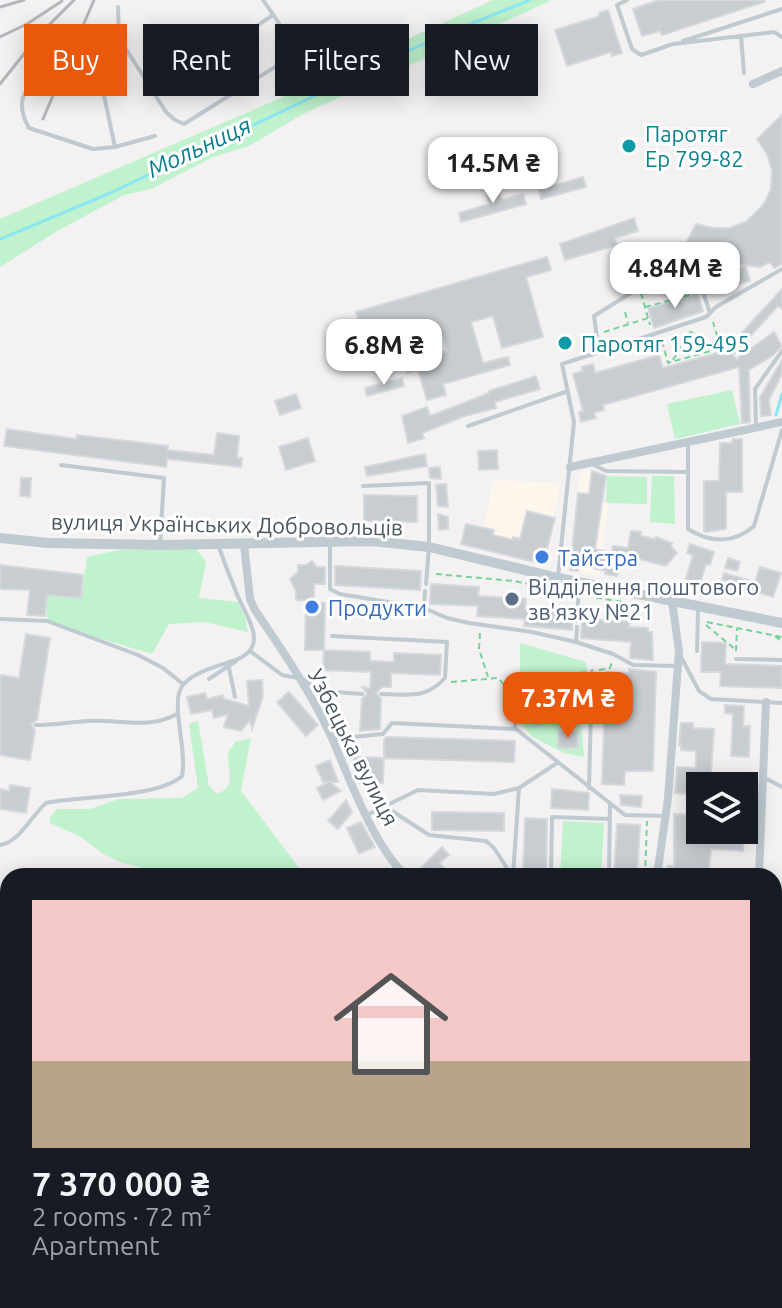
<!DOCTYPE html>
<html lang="en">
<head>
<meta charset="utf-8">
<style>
	:root { --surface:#171b24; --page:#20242c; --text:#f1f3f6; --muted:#9ea1a6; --accent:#ea580c }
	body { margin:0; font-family:Ubuntu,sans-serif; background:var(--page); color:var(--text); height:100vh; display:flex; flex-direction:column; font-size:30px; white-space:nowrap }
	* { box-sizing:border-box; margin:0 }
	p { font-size:26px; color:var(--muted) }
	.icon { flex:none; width:44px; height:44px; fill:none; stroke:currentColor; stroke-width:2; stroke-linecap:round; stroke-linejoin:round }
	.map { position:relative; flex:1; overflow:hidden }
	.sheet { position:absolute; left:0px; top:868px; width:782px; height:440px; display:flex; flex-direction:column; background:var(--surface); border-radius:24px 24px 0 0; box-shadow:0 4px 20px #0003 }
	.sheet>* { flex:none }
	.top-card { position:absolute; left:24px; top:24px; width:734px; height:72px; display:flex; gap:16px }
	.buttons { position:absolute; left:686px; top:772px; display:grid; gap:16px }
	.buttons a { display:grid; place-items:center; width:72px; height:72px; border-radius:0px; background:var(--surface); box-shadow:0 4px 20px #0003; font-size:40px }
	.price { position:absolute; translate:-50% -68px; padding:0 18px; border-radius:16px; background:#fff; color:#222; font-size:26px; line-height:52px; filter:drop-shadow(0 2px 4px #0008) }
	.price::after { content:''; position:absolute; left:50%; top:48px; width:24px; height:18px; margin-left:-12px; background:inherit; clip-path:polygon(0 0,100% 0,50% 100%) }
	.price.active { background:var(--accent); color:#fff }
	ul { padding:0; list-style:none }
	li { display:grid; align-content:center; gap:16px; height:424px; padding:0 32px }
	li span { display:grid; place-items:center; height:248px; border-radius:0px; color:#555 }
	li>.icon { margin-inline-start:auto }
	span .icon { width:144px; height:144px; fill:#fffc; stroke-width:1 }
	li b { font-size:34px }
	.pill { padding:0 28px; border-radius:0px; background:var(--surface); box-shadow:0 4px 20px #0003; font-size:28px; line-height:72px }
	.pill.active { background:var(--accent); color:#fff }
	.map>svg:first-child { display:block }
</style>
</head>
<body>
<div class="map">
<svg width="782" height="1308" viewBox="0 0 782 1308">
	<rect width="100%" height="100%" fill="#f4f1f2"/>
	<path fill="#fdf6ec" d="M587 471 606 474 602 502 608 504 599 576 570 570 580 474Z
		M493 480 561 483 543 564 480 548Z"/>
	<path fill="#e5e2e4" d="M774 884H782V1089L774 1093Z"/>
	<path fill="#bff2cd" d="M493 0H552L301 115 249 146 213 157 151 189 124 195 59 230 0 267V219L260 107Z
		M732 390 740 424 675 439 667 404Z
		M607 476 647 477V504L606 503Z
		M652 476H674L675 524 650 522Z
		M196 549 206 562 199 598 238 602 245 617 248 632 205 622 169 624 152 654 81 633 47 621V595L81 598 87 557 119 550Z
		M520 643 586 662 588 679 568 680 569 707 581 721 584 757 564 753 531 736 520 721Z
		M198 721 209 786 217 794C238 786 227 770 228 753L235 742 251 738 241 791 305 876H160L154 871 120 862 102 853 81 837 50 823V817L57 809H90L119 799 182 798 198 788 189 724Z
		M563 821 604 823 601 876H560Z
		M782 1231V1308H607L592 1300H774V1232Z
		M62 1300H98L101 1308H66Z"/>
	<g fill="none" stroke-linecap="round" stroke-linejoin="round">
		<path stroke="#8ae6f1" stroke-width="3" d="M0 239 108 194 438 37 530 0
			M776 415 782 394"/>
	</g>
	<path fill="#c8cdd1" stroke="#d5d8dd" stroke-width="2" fill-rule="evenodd" d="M659 0H764V2L662 35 660 31 642 36 633 9Z
		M608 10 622 53 612 56 611 52 567 66 555 30 600 16 599 13Z
		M514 38 528 79 519 82 512 61 504 64 501 55 509 52 505 41Z
		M782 115V264L774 268 770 262 760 267 700 260 698 270 688 266 690 257 681 253 696 224 713 228H729L746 222 764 204 771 189 772 171 767 154 757 139Z
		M583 177 586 187 541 199 539 190Z
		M498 185 501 200 523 194 526 204 461 222 459 213 489 204 485 188Z
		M634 218 638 231 615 238 617 245 565 260 560 244Z
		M547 257 551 270 526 277 543 337 502 348 493 316 471 322 483 363 508 357 510 365 443 384 446 395 427 400 418 370 407 373 402 353 370 362 356 312ZM443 336 447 351 429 357 425 341Z
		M746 266 750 281 714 291 710 277Z
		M782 289V309L778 306 745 342 737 338Z
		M698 294 703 311 654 328 648 308Z
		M774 332 782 346 772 356 749 370 750 422 742 423 739 367 603 405 604 410 594 413 596 418 581 422 579 412 583 411 573 374 583 371 582 367 593 364 595 373 659 355 663 368 742 346 733 355 736 359Z
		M782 360V374L769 400 771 415 761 416 760 397Z
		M536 376 540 389 495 402 496 408 465 416 422 433 424 438 408 443 402 416 427 407 430 416 489 393V391Z
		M402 378 404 386 367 396 365 388Z
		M296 394 301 408 280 415 275 401Z
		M7 429 76 439 77 435 168 446V450L214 455 217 433 239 436 237 458H242L241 467 167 459 166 467 4 446Z
		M308 438 315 461 286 470 279 447Z
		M733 439H742V492H726V529L706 532 704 531V481H719L720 443H732Z
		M497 450 498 469 479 470 478 451Z
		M425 454 427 466 367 476 365 467Z
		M440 467 441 479 430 478 429 468Z
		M592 471 606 476 595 549 612 553 613 546 628 548 631 531 641 532V536L655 539 656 537 672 543 671 546 677 553 666 566 630 557V561L620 560 617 576 605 574 606 571 579 565 578 571 570 570 578 493 589 494Z
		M21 478H31L30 497 20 496Z
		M446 484 448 507 438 506 436 485Z
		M364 495 417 496V522L364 521Z
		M527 511 555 518 543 564 461 544 466 524 494 530 493 535 513 540V537L520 539Z
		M438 514 448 517V529L439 530Z
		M690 544 714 552 710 565 706 564 700 583 686 579 693 555 687 553Z
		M728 558 740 562 737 571 725 568Z
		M312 561 317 567H325V584H314V601L296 600V591L290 579 298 572V565H306Z
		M0 565 83 575 81 598 47 595 45 616 27 615 30 590 0 589Z
		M335 566 421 571 420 590 335 585Z
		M760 567 781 573 773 597 739 586 737 592 725 588 727 581 722 580 724 573 755 582Z
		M431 584 479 587 478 596 526 599 525 608 572 611V630L524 626 525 619 477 616 478 606 430 604Z
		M306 602 325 603 324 650H305Z
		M582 619 630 622 629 627 648 628V632H652L653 660 630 658 631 642 581 638Z
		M26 634 50 638 37 720 31 724 35 730 30 760 0 755V675L19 678Z
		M702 642 726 643 725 664 782 666V688L720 686 721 672H701Z
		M324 650 370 652V661L394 662V653L441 655 440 675 391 673V687H382L376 693 381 699 380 729 360 731 362 699 367 694 362 687 370 688 371 672 323 670Z
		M629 669 656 672 653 771H625L624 785 602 784 606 672 629 673Z
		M262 680 263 696 252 729 250 720 241 731 224 727 228 714 214 718 212 710 191 714 187 697 205 693 207 699 223 695 224 699 249 706 247 681Z
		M289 692 318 725 306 736 277 702Z
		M725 705 744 706 743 726H750L749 757 731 756 733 714 725 713Z
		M528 717a9 9 0 1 1 18 0a9 9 0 1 1-18 0Z
		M681 723H693V728L714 729 710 786H688V794L675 793 677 767 696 768V751L681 750V745H679Z
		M558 731H578V748H558Z
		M387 737 515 741 514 762 384 758V739Z
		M354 757 384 758 383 783H360L362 780 358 782 354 773Z
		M330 760 338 782H330L341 791 323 800 317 788 328 782H323L316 766Z
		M731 773H748V786H730Z
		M10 785 30 788 26 813 0 809V789L9 791Z
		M552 789 589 793 588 810 551 808Z
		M744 793H753L752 826H744Z
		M620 795 642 796 641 807 621 805Z
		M346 800 352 812 338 829 328 821Z
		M432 812 504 813V831L432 830Z
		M674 814 700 815V831L744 830 743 851 711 849 708 876H668V866H674Z
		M525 818 547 819 546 876H523Z
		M361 822 375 847 359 854 347 828Z
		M617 824 640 825 637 876H614Z
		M442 847 449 855 439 863 453 876H413Z
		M774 984H782V1006H774Z
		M774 1029H782V1052H774Z
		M0 1270 8 1278V1286L0 1295Z"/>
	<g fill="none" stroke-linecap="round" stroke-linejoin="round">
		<path stroke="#75d29b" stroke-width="2" stroke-dasharray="6 4" stroke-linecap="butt" d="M670 287 667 282 663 285 665 290 670 287 692 293
			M641 293 650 325
			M645 307 694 294
			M625 312 628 323
			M604 332 648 318
			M692 332 698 352
			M662 341 668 363 721 348 713 322
			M673 360 691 331
			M436 574 514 581 572 593
			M586 596 623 602
			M707 622 782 637
			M706 625 736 650
			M480 633 479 649 488 677
			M775 636 782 642
			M736 651 737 629
			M599 670 610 668 612 662
			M451 682 498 678 507 688
			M524 693 536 686 585 672
			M645 876 647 821
			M519 1308 521 1300"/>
		<path stroke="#bfcad1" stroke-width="4" d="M627 0 617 5 632 49 641 55 673 44 774 32 782 37
			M118 7 119 38C106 46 94 53 80 59 50 73 4 84 29 128L93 149 115 147 155 136
			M741 36 744 73
			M119 38 166 112 175 120 184 124 286 60C295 39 274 17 263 0
			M683 41 782 9
			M95 53 115 147
			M155 94 273 15
			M693 283 707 271 722 267
			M599 352 706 317 716 307 782 269
			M468 426 568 391
			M756 427 755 389 782 351
			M688 444V529C710 543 734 544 754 526L782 430
			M592 464 606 471 688 472
			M61 465 164 478 160 544
			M363 486 429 483V547L426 584
			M330 542V589L340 594 424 608 447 618 469 623 532 632 576 642 613 654 633 665 677 666
			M558 577 574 422 562 364 599 352 594 316 642 286 668 260 692 283 702 289 710 313
			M424 608 425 591
			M0 619 47 621 138 655 163 668 183 684
			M577 621 579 583
			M332 636 447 642 445 678C425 700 408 694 381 694
			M576 642 577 627
			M250 651 282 675 303 679 322 691 362 694
			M697 651 698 608
			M681 657 699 691 711 699 782 703
			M736 659 782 660
			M229 668 235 697
			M209 679 236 661
			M515 692V729
			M36 725C53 725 70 722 88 721 119 719 148 730 177 714
			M332 739 383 734 392 723 516 729 625 815 664 816
			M765 778 782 787
			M519 788 557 763
			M589 788 592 671
			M386 807 429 835 486 841 494 848 512 876
			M367 815 418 790 494 794 519 788 513 876
			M0 845C20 842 31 816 46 803 80 796 158 798 182 776 188 751 169 700 183 685 193 672 218 666 233 661 269 649 250 622 239 599 232 582 225 565 219 547
			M551 876 552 817 610 819
			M609 876 610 804
			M245 1300 251 1308
			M351 1300 355 1308"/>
		<path stroke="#bfcad1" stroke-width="8" d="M753 84 782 71
			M570 467 782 422
			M244 544 250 599 255 610C283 651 310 691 331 736 349 777 373 845 406 876
			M657 876 668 798 679 651 672 601
			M759 876 766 702
			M774 1105 782 1102"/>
		<path stroke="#bfcad1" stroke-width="10" d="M0 538 48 543 160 545 372 541 429 547 558 578 782 623"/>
		<path stroke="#b3b7bc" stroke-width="3" d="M0 7 24 0
			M0 37 27 24 62 1
			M0 84 39 35 74 0
			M43 119 94 0"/>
	</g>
	<g fill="#0f9aa8" stroke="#fff" stroke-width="3">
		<circle cx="629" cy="146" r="8"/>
		<circle cx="565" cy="343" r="8"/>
	</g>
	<g fill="#3f7fe0" stroke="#fff" stroke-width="3">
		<circle cx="542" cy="557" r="8"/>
		<circle cx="312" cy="607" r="8"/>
	</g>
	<circle fill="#5c6f8a" stroke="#fff" stroke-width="3" cx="512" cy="599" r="8"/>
	<g text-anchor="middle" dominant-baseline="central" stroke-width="6" stroke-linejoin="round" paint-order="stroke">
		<g font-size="22" fill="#0d838f" stroke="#fff" text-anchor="start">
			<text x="645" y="133">Паротяг<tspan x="645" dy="25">Ер 799-82</tspan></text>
			<text x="581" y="343">Паротяг 159-495</text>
		</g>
		<g font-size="22" fill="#485760" stroke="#fff">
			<text transform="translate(227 524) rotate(1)">вулиця Українських Добровольців</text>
			<text transform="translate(354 747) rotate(63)">Узбецька вулиця</text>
		</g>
		<g font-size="22" fill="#366cbe" stroke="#fff" text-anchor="start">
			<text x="558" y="557">Тайстра</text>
			<text x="328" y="607">Продукти</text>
		</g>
		<g font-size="22" fill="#4e5e75" stroke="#fff" text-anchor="start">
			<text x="528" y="586">Відділення поштового<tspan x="528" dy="25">зв'язку №21</tspan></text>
		</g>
		<g font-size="24" font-style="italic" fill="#087e8d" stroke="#fff">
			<text transform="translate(199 147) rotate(-25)">Мольниця</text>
		</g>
	</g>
</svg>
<div class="buttons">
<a><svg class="icon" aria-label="layers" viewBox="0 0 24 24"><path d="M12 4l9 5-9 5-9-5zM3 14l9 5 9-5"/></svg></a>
</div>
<b class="price" style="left:493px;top:205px">14.5M ₴</b>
<b class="price" style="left:675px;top:310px">4.84M ₴</b>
<b class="price" style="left:384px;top:387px">6.8M ₴</b>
<b class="price active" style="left:568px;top:740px">7.37M ₴</b>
<div class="top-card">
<a class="pill active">Buy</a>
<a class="pill">Rent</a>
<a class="pill">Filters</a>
<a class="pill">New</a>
</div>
<section class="sheet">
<ul>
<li><span style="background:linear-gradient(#f6c9c9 65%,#b9a48a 0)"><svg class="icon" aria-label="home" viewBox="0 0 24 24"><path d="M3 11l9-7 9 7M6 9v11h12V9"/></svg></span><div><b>7 370 000 ₴</b><p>2 rooms · 72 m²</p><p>Apartment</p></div></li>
</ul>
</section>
</div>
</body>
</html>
